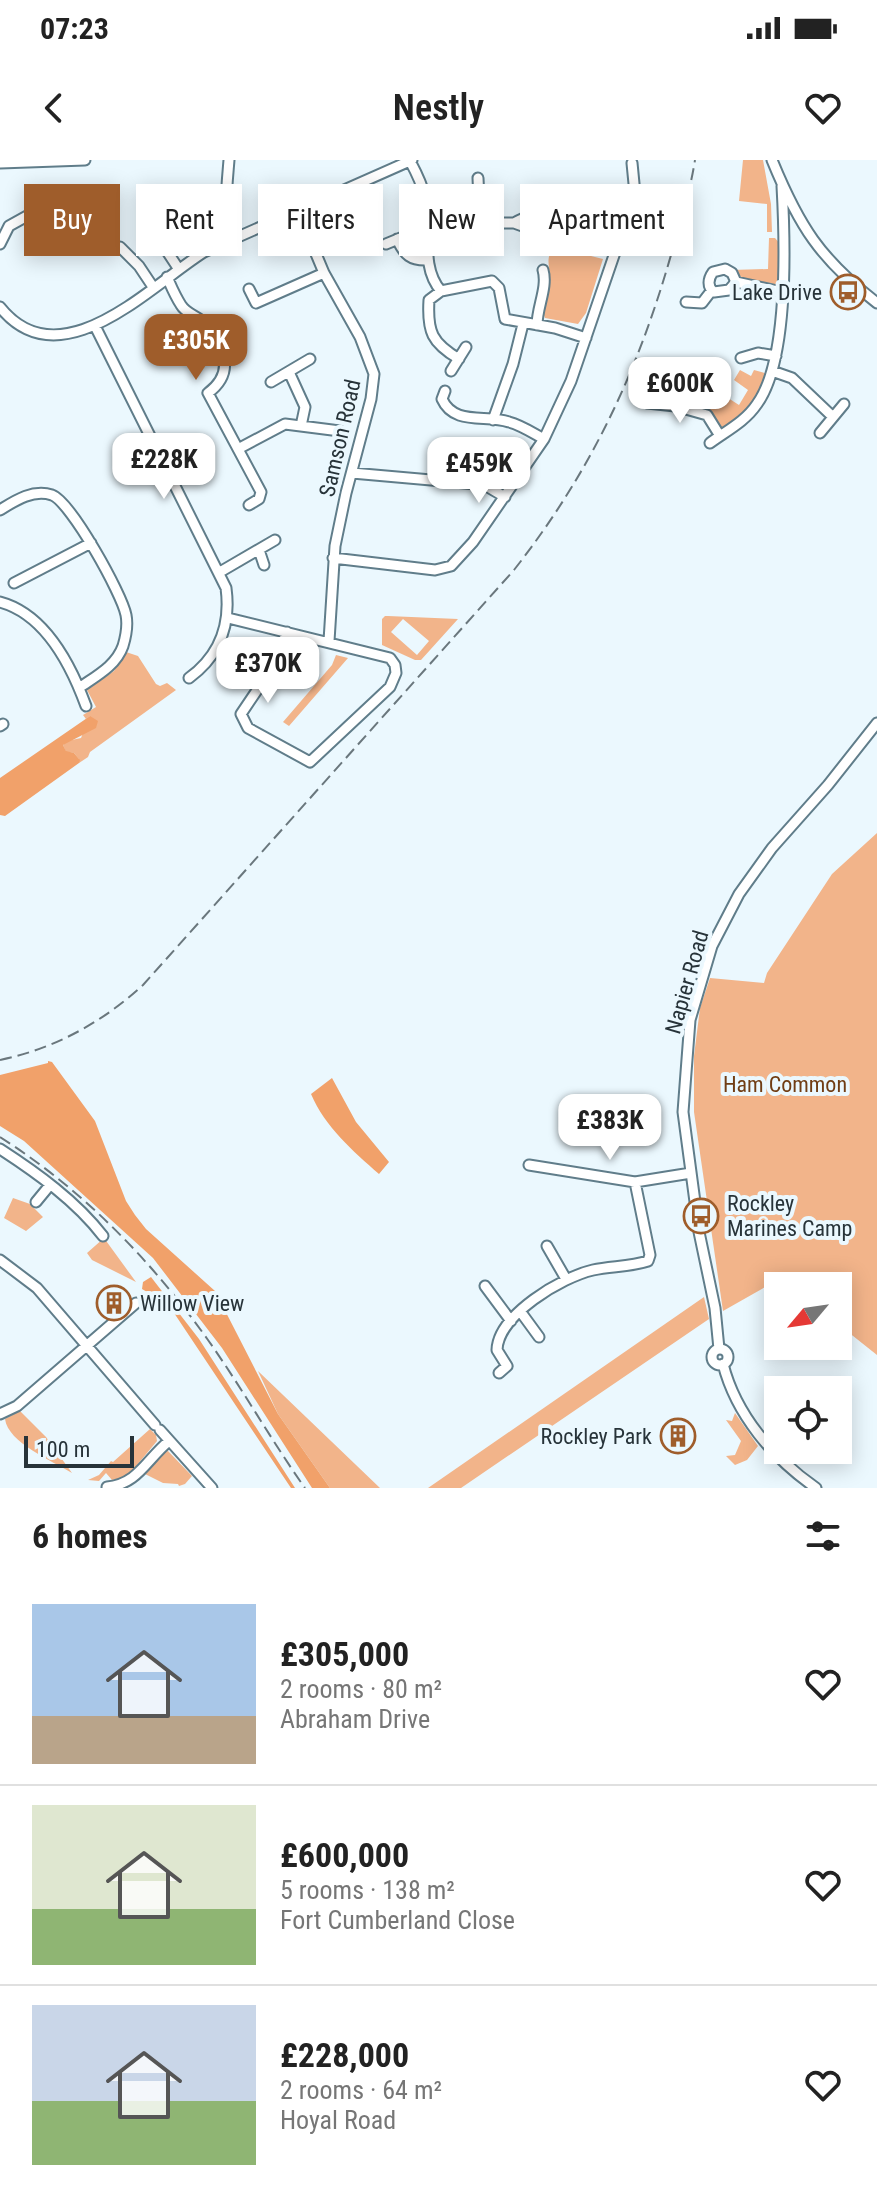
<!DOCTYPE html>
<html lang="en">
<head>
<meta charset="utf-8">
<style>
	:root { --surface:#fff; --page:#f6f6f6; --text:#222; --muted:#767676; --line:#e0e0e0; --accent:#9f5d2b }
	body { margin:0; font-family:"Roboto Condensed",sans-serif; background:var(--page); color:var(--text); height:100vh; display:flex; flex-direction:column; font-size:30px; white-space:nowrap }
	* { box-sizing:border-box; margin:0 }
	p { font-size:26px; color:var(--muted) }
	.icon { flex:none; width:44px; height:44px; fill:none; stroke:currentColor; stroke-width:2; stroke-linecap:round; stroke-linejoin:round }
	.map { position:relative; height:1328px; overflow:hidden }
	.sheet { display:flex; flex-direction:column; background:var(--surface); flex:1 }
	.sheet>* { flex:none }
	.banner { position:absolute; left:24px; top:24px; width:830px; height:72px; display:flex; gap:16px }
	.needle { width:52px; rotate:241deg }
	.buttons { position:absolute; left:764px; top:1112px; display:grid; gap:16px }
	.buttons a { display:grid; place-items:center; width:88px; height:88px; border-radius:0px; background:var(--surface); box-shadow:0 4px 20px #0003; font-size:40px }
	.scale { position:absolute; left:24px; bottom:20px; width:110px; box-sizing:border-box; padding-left:8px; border:4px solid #273339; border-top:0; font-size:22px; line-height:28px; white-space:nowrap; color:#273339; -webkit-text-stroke:6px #ebf8fe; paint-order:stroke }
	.price { position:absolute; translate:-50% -68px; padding:0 18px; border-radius:16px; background:#fff; color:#222; font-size:26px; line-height:52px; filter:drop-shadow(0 2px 4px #0008) }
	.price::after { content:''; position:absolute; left:50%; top:48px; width:24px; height:18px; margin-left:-12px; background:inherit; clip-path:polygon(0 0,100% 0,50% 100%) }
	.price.current { background:var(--accent); color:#fff }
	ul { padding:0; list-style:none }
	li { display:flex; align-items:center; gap:24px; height:200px; padding:0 32px }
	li+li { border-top:2px solid var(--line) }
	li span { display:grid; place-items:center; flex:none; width:224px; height:160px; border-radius:0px; color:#555 }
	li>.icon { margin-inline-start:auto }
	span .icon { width:96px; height:96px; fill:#fffc; stroke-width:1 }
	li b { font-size:34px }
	h2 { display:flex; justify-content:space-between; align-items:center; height:96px; padding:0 32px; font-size:34px }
	.chip { padding:0 28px; border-radius:0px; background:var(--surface); box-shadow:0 4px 20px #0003; font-size:28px; line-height:72px }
	.chip.current { background:var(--accent); color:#fff }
	.status { display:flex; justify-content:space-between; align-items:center; height:56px; padding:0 40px; background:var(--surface); direction:ltr }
	.status svg { height:22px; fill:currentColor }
	header { display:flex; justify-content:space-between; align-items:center; height:104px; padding:0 32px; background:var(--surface); font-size:36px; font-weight:600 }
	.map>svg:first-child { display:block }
</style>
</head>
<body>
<div class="status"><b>07:23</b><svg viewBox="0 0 49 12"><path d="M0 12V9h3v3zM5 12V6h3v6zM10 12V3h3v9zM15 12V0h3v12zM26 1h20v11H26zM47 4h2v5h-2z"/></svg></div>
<header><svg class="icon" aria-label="back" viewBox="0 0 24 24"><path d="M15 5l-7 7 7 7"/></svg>Nestly<svg class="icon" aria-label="heart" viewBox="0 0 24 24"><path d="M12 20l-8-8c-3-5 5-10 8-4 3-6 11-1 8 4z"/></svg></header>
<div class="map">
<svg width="877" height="1328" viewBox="0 0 877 1328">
	<rect width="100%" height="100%" fill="#ebf8fe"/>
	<path fill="#f2b48a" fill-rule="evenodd" d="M743 0H763L771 44 772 72H767V44L739 41Z
		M769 78H775L781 85 780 125 746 120 731 110 768 109Z
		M551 91H571L603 99 586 153 578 164 545 158C539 144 550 133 550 118 550 108 546 101 551 91Z
		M740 210 751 216 754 210 768 214 751 247 722 269 718 268 709 252 699 248 700 229H714L739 245 748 230 734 220Z
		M385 456H388L458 459 421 500H415L382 485V459ZM403 459 429 481 417 495 391 472Z
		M126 492 138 496 156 524 160 526 167 523 176 530 90 592 88 597 79 603V599L74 593 66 592 63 585 67 581 81 578 90 556 86 559 83 555 96 547 87 530 114 511Z
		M336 495 348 498 289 566 283 562 332 505Z
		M877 673V1195L838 1164V1126H791L781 1118 723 1151 694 952V896L700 848 710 818 764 823 767 813 832 714Z
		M13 1038 30 1044 43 1057 26 1071 4 1058Z
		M104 1078 136 1122 92 1100 87 1093Z
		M704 1137 709 1159 461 1328H428Z
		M258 1211 380 1328H330L278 1254Z
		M20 1251 46 1277 72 1313C53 1301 8 1283 5 1259Z
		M735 1253 758 1286 747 1300 735 1305 726 1296 735 1295 741 1281 726 1260 732 1261Z
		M150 1269 156 1275 157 1281 127 1317 112 1320 106 1313 99 1321 88 1320 99 1315 111 1301 113 1302Z
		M168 1291 192 1316 185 1324 179 1326 178 1324 163 1323 145 1314 163 1292Z"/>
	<path fill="#f1a16a" d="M90 556 98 561 96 568 63 585 66 591 74 593 80 600 79 603 5 656 0 655V618Z
		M48 901 52 902 95 961 126 1041 135 1055 146 1069 215 1131 278 1254 330 1328H312L222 1188 153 1098 24 981 0 966V915L48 903Z
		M332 918 356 962 389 1002 379 1014C353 991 325 967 311 934Z
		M151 1117 199 1179 295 1328H291L162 1135 154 1136 142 1129 143 1122Z"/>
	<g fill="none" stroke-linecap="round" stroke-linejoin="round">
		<g stroke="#607d8a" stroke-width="13">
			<path id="street" d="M229 0C227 25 223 57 231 80
				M772 0C799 66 820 99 877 143
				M410 1C416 12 422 24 425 37 432 67 419 106 441 131L492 121 499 128 505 159 555 168 586 178
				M0 3 85 0
				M478 18 480 63
				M298 51 324 113 360 177 374 214 371 239 346 333 335 386 329 481
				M514 63C526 56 536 53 549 59
				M427 68 480 63H514L525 67H534L549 59 583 58 622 71
				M153 70 178 108
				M397 79C404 95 411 101 428 100
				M0 84 9 66 27 56
				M386 84 403 77
				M120 87 139 106 153 127
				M167 117C171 126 175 136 181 145 186 154 198 156 205 164 224 188 236 212 208 233L261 332 259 339 249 345
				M736 122 732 113 725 109 713 112C708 119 707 127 714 132L729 130 736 122 782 132
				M249 129 256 143 324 113
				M441 131 429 140C427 172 432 183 459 199
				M686 142 702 143 712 130
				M0 147C60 222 150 126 204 92L412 0
				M537 165C537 147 548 127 543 110
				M95 166 226 428C231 465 219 496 189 518
				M741 198 758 193 776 196
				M451 211 466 187
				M772 211 792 218 833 257
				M289 212 305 247 301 266
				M271 222 310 199
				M445 231 442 239C454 266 486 254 509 262 521 265 533 273 544 279
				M647 243 675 246 707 255 720 276
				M493 260 513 204 523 164
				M820 273 844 244
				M710 283C726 271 745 262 757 244 789 200 785 80 782 26
				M238 289 285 264 340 271
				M352 313 476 324 488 327 505 337
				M0 350C16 340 33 329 52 335 71 342 122 434 126 455 128 465 126 476 123 486 116 506 96 516 79 528
				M259 390 264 405
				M333 398 435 410 451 406 473 382 544 279 571 221 635 34 632 3
				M220 412 275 380
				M14 423 91 383
				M0 442C45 454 71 505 86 546
				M228 458 390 498 395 505 396 513 390 527 310 602 248 568 241 554 272 508 287 472
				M0 566 3 564
				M0 989C37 1013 76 1041 103 1076
				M529 1005 635 1022 691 1013
				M36 1042 50 1025
				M547 1086 566 1119
				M0 1100 37 1128 155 1265
				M485 1126 511 1161
				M520 1151 539 1177
				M719 1189 715 1148 699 1072 683 952 690 860 712 786 739 734 772 688 828 625 877 563
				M712 1197a8 8 0 1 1 16 0a8 8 0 1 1-16 0Z
				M723 1204C736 1255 773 1298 816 1328
				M499 1213 507 1206 497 1190C498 1155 562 1117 593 1110 611 1106 630 1107 648 1101L650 1095 635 1022
				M0 1254 17 1246 136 1143
				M160 1270 212 1328
				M107 1327C138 1324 146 1300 169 1281"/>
		</g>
		<use href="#street" stroke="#fff" stroke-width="9"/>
		<path stroke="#6a777d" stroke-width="2" stroke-dasharray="12 6" stroke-linecap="butt" d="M0 900C54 889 103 862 143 825L514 410C590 313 637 214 671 95 680 64 690 32 695 0
			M0 977C83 1030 151 1100 208 1180 242 1228 271 1280 305 1328"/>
	</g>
	<defs>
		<g id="bus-ring" transform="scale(1.8)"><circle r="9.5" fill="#ebf8fe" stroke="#9f5d2b" stroke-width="1.5"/><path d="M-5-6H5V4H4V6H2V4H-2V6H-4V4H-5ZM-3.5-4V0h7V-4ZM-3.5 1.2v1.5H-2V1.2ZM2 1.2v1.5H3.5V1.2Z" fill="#9f5d2b"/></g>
		<g id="building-ring" transform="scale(1.8)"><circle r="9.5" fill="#ebf8fe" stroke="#9f5d2b" stroke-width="1.5"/><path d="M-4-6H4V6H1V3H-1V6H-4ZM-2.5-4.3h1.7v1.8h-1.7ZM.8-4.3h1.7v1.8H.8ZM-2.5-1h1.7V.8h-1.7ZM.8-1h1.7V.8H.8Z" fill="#9f5d2b"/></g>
	</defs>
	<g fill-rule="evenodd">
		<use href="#bus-ring" x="848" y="132"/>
		<use href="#bus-ring" x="701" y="1056"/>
		<use href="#building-ring" x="114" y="1143"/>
		<use href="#building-ring" x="678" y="1276"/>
	</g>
	<g text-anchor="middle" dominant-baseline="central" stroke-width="8" stroke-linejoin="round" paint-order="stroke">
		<g font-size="22" fill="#273339" stroke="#ebf8fe" text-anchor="end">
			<text x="822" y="132">Lake Drive</text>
			<text x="727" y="1043" text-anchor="start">Rockley<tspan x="727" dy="25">Marines Camp</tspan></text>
			<text x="140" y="1143" text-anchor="start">Willow View</text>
			<text x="652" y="1276">Rockley Park</text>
		</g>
		<g font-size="22" fill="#273339" stroke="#ebf8fe">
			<text transform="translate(340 278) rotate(-77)">Samson Road</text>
			<text transform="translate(687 822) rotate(-74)">Napier Road</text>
		</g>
		<g font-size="22" fill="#703d14" stroke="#ebf8fe">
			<text x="785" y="924">Ham Common</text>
		</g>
	</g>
</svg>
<div class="buttons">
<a><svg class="needle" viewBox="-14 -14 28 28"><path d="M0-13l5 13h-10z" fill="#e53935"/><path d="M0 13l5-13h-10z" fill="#767676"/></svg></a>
<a><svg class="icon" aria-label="locate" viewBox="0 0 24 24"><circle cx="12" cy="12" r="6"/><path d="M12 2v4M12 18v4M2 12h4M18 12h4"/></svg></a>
</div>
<div class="scale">100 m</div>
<b class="price current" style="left:196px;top:222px">£305K</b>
<b class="price" style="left:680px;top:265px">£600K</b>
<b class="price" style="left:164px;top:341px">£228K</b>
<b class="price" style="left:479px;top:345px">£459K</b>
<b class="price" style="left:268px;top:545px">£370K</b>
<b class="price" style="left:610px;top:1002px">£383K</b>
<div class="banner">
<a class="chip current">Buy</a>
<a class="chip">Rent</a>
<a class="chip">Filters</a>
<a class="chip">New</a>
<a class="chip">Apartment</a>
</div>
</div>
<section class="sheet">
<h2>6 homes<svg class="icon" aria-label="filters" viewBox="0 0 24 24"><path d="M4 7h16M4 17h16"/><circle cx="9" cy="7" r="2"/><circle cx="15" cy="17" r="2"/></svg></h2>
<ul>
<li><span style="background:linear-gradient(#a9c7e8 70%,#b9a48a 0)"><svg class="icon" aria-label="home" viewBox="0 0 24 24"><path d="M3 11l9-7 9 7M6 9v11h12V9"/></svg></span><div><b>£305,000</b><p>2 rooms · 80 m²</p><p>Abraham Drive</p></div><svg class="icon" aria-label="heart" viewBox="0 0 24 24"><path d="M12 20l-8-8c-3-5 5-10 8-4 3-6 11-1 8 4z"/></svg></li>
<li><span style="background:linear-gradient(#dfe7d0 65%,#8fb573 0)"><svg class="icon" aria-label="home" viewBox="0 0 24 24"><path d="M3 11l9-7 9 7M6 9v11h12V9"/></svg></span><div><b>£600,000</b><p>5 rooms · 138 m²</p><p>Fort Cumberland Close</p></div><svg class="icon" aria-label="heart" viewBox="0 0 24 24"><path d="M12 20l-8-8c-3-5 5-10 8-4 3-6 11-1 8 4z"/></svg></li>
<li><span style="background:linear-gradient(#c9d6e8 60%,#8fb573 0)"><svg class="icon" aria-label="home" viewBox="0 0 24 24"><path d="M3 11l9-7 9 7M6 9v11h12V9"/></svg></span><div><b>£228,000</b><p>2 rooms · 64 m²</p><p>Hoyal Road</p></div><svg class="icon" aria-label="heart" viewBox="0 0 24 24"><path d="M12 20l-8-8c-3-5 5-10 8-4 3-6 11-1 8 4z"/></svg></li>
</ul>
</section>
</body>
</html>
